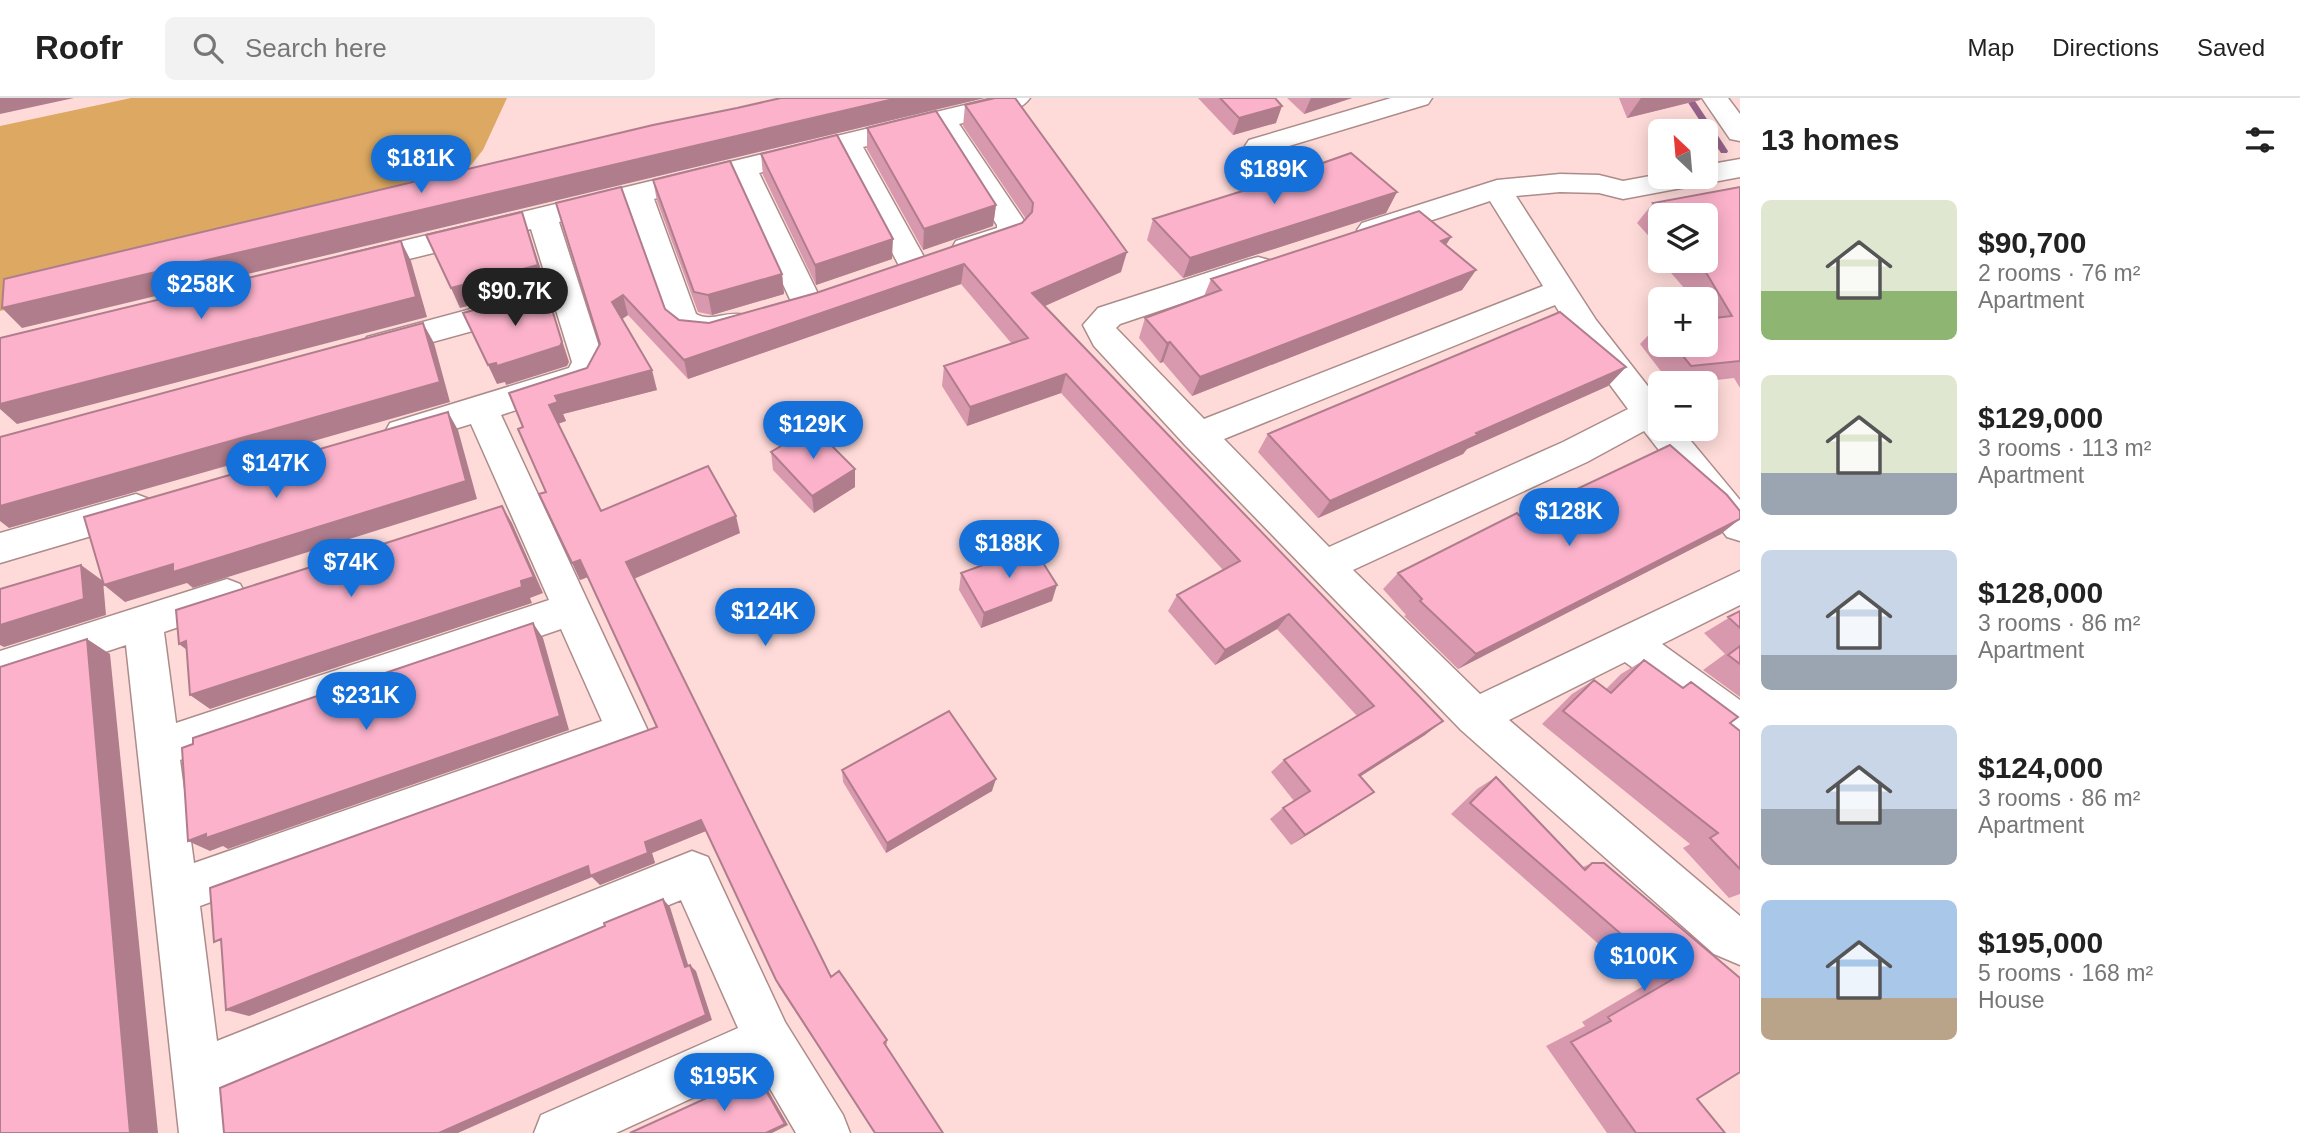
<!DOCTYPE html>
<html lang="en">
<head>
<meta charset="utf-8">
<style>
	:root { --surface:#fff; --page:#f2f2f2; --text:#222; --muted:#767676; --line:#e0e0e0; --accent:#1670d9 }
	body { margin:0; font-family:Arial,sans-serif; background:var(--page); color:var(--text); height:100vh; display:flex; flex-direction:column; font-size:26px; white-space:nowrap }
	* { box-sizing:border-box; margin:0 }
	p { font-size:23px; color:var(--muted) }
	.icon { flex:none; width:38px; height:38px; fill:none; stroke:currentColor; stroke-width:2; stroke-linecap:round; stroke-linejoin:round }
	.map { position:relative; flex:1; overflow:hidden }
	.panel { display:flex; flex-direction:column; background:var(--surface); width:560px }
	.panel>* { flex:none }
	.needle { width:46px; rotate:334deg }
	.controls { position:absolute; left:1648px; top:21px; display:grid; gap:14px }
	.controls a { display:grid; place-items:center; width:70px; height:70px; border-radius:10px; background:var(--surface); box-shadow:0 4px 18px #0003; font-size:35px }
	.price { position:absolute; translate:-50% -60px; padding:0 16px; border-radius:24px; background:var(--accent); color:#fff; font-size:23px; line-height:46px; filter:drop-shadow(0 2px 4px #0008) }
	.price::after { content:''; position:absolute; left:50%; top:42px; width:21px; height:16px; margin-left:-10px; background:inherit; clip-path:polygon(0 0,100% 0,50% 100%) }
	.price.active { background:#222; color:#fff }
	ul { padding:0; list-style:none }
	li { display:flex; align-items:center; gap:21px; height:175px; padding:0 21px }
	li span { display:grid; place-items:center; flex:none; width:196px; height:140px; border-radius:10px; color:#555 }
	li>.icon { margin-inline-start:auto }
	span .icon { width:84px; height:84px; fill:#fffc; stroke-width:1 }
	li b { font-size:30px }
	h2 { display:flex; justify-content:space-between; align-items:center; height:84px; padding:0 21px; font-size:30px }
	header { display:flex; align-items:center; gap:42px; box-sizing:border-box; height:98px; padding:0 35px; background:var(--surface); border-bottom:2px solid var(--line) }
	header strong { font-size:33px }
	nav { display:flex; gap:38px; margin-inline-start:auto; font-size:24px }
	.search { width:490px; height:63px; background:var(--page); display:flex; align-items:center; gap:18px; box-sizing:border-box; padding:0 24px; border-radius:10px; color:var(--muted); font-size:26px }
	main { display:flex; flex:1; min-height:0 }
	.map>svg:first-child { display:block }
</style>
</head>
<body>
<header>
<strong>Roofr</strong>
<div class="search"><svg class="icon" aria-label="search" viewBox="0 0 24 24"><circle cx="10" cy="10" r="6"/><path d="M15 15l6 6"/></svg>Search here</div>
<nav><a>Map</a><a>Directions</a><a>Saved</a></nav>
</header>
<main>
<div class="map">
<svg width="1740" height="1035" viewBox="0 0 1740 1035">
	<rect width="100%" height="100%" fill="#fedbd9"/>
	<path fill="#dda962" d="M131 0H507L483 52 437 109 0 213V28Z"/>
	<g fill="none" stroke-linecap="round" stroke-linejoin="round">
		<path fill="#96638a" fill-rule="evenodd" d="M1685 0H1693L1728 53 1727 55H1721Z"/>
		<g stroke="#ac8c8a" stroke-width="3">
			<path id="minor" d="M994 0H1030C1018 18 979 21 959 26L1027 127V133C1016 150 976 162 956 157L952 150 956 143 997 130V127L936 31 863 49 929 168 925 175 914 178 903 175 839 55 759 75 822 204 817 212 806 215 795 212 734 81 654 101 696 216C711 225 728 212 744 217L749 225 744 233C718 241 696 246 672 230L628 107 559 124 604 264 593 287 501 317 648 633 642 647 200 808 217 943 692 753 708 759 785 924 843 1017 850 1035H796L758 970 616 1035H534L541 1017 738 930 681 802 223 990 229 1035H179L126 547 0 589V553L227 481 240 486 246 497 240 508 164 534 176 625 549 502 471 326 402 347 390 343 385 334 390 325 569 270 572 264 531 131 356 174 345 171 341 164 345 157ZM561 531 602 623 194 765 180 662Z
				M1391 0H1432L1428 6 1269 54 1259 56 1249 54 1245 48 1249 42Z
				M1740 61V79L1623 101 1599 95 1560 94 1516 98 1596 222 1661 305V331H1681L1740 402V443L1727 439 1644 333 1587 364 1353 472 1480 596 1740 473V507L1662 546 1740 602V645L1725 639 1625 564 1509 622 1740 818V867L1714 856 1461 632 1185 347 1094 248 1083 227 1098 210 1247 162 1258 159 1269 162 1273 169 1269 176 1120 226 1116 230 1204 321 1543 188 1490 103 1372 142 1362 139 1357 132 1362 125 1497 82 1560 76 1599 77 1623 83 1661 76V79H1706V67ZM1555 207 1574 238 1628 311 1563 344 1329 449 1224 341Z
				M516 199 527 202 532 210 527 218 378 259 367 255 362 247 367 239Z
				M136 396 149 401 154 411 149 421 0 465V435Z"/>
		</g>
		<g stroke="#ac8c8a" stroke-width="3">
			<path id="major" d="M1702 0H1728L1740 16V43L1730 41Z"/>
		</g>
		<use href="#minor" fill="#fff" fill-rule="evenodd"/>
		<use href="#major" fill="#fff" fill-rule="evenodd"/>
	</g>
	<path fill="#d899ae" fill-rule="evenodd" d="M1198 0H1275L1276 25 1233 37Z
		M1287 0H1352L1304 16Z
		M1619 0H1701L1700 2 1627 20Z
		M965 7 1121 174 1045 208 1425 637 1360 678 1358 705 1291 747 1270 721 1283 710 1294 703 1271 674 1284 662 1357 618 1277 531 1215 567 1168 513 1177 497 1223 472 1061 295 967 328 942 288 944 268 1012 246 961 186 688 281 628 217 622 221 657 292 563 316 566 323 558 326 601 413 740 435 634 481 831 879 887 942V946L885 948 943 1035H875L779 889 706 733 652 755 655 765 600 787 592 779 249 918 657 629 588 479 580 482 546 394 523 329 587 270 600 246 556 105 665 211 679 222 709 225 816 195 1022 125 1026 121 963 28Z
		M867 30 996 107 993 128 923 152 867 51Z
		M761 56 892 161 816 187 763 77Z
		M653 82 782 176 784 196 712 217 698 214 657 103Z
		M1740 89V290L1734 280 1691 285H1670L1640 246 1658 227 1661 226V247H1706V201H1691L1685 191 1651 152 1656 146 1637 125 1653 105ZM1661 117H1706V163H1661Z
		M1397 94 1386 115 1183 180 1147 142 1153 121Z
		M1451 139 1446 147 1476 172 1462 192 1192 298 1163 264 1160 265 1139 240 1145 220 1204 198 1211 181Z
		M1626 269 1608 288 1467 351 1463 356 1318 420 1258 354 1268 336Z
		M771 354 855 371V389L814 415 773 372Z
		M1520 418 1721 436 1458 571 1404 518 1406 517 1383 491 1398 475Z
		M961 475 1052 503 981 530 959 492Z
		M1740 513V599L1703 572 1725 556 1704 535Z
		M1644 562 1682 590 1691 584 1730 625 1740 633V796L1729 800 1683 750 1690 746 1542 626 1572 596 1594 582 1606 591 1621 576Z
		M842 672 992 693 886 755 843 684Z
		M1496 679 1583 769 1592 765 1740 880 1697 1001 1725 1035H1607L1546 948 1585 928 1582 924 1645 887 1451 716 1477 691Z"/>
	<path fill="#b07d8d" d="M0 0H74L0 16Z
		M898 0H985L22 230 2 210Z
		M1311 0H1352L1304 16Z
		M1641 0H1701L1700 2 1627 20Z
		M1282 8 1276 25 1233 37 1239 20Z
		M1397 94 1386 115 1183 180 1190 160Z
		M996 107 993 128 923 152 924 131Z
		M522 114 546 187 460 210 451 190Z
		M1451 139 1438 159 1441 143Z
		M893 141 892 161 816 187 815 167Z
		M401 143 411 163 427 219 17 326 0 311V306Z
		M1127 154 1121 174 1029 215 1032 195Z
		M964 166 961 186 688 281 684 262Z
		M1476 172 1462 192 1192 298 1200 279Z
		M782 176 784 196 712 217 708 197Z
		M546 192 569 264 567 268 506 287 505 284 497 286 488 267 496 265Z
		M623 197 628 217 618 224 612 204Z
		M423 225 434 245 450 304 9 430 0 423V408Z
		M1170 244 1163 264 1160 265 1167 245Z
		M1626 269 1608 288 1467 351 1463 356 1318 420 1330 403 1476 335Z
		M652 272 657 292 563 316 566 323 557 326 549 307 555 298Z
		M1066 276 1061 295 967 328 970 309Z
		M448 314 458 332 477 401 193 490 187 485 125 504 104 487Z
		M855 371V389L814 415 812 398Z
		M502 408 512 425 543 495 530 500 532 505 210 611 190 597Z
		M736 418 740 435 633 481 626 464Z
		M1740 421 1721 436 1458 571 1476 556Z
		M580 462 588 479 580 482 572 465Z
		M81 467 103 483 106 517 4 549 0 547V527Z
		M1057 487 1052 503 981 530 984 515Z
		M1289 516 1277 531 1215 567 1225 552Z
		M533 525 543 540 569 632 228 751 223 748 210 753 188 743Z
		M87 541 110 556 158 1035H130Z
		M186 543 199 561 179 546Z
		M1443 623 1425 637 1344 689 1359 677Z
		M996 681 992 693 886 755 887 745Z
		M1374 694 1358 705 1291 747 1305 737Z
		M701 722 706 733 652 755 655 765 600 787 592 779 249 918 226 912Z
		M663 801 670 809 691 876 685 869Z
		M690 867 696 873 712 922 458 1035H439Z
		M757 977 761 980 788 1027 772 1035H766Z"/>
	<path fill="#fbb2ca" stroke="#b07d8d" stroke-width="2" d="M781 0H898L2 210 4 181 653 27 737 10Z
		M995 0H1015L1127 154 1032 195 1443 623 1359 677 1374 694 1305 737 1283 710 1310 693 1284 662 1374 608 1289 516 1225 552 1177 497 1240 463 1066 276 970 309 944 268 1028 240 964 166 684 262 623 197 612 204 652 272 555 298 558 304 549 307 601 413 708 368 736 418 626 464 831 879 839 873 887 942 884 945 943 1035H875L776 882 701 722 645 744 648 755 590 778 588 768 226 912 221 841 214 844 210 790 657 629 580 462 572 465 539 396 546 394 518 331 523 329 509 295 587 270 600 246 556 105 621 89 665 211 679 222 709 225 816 195 1022 125 1032 114 1033 105 965 7Z
		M1220 0H1275L1282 8 1239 20Z
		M936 13 996 107 924 131 867 30Z
		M837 37 893 141 815 167 761 56Z
		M1351 55 1397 94 1190 160 1153 121 1252 90Z
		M730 63 782 176 708 197 694 194 653 82Z
		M1740 89V263L1691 268 1674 247H1706V221L1732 218 1704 171 1696 163H1706V117H1666L1653 105Z
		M1419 113 1451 139 1441 143 1476 172 1200 279 1170 244 1167 245 1145 220 1221 192 1211 181Z
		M522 114 538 167 451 190 426 137Z
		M401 143 416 199 0 306V240Z
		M546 192 562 244 560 248 497 268 496 265 488 267 463 215Z
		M1560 214 1626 269 1476 335 1478 337 1330 403 1268 336Z
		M423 225 440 284 0 408V339Z
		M448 314 466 383 173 474V466L104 487 84 419Z
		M813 329 855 371 812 398 771 354Z
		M1670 347 1727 397 1740 413V421L1476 556 1420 503 1422 501 1398 475 1517 415 1520 418Z
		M502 408 534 479 521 483 522 489 190 597 186 543 179 546 176 512Z
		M1033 449 1057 487 984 515 961 475Z
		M81 467 84 501 0 527V491Z
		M1740 513V530L1728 519Z
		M533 525 560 618 206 740V736L188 743 182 650 193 646V640Z
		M87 541 130 1035H0V569Z
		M1740 548V566L1728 557Z
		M1644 562 1683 590 1691 584 1738 619 1730 625 1740 633V771L1710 740 1718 735 1563 613 1594 582 1611 595Z
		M949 613 996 681 887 745 842 672Z
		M1496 679 1585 772 1592 765H1604L1740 880V974L1697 1001 1725 1035H1636L1571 944 1611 923 1608 919 1673 881 1470 705Z
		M663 801 685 869 690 867 706 917 439 1035H224L220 990 605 828 604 825Z
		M757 977 785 1026 766 1035H630Z"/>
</svg>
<div class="controls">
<a><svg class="needle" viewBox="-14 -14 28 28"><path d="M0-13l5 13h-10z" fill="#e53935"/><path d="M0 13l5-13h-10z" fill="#767676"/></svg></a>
<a><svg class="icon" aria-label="layers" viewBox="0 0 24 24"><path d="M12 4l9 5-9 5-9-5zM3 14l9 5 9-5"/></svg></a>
<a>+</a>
<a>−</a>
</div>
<b class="price" style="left:421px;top:97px">$181K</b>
<b class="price" style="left:1274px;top:108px">$189K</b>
<b class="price" style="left:201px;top:223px">$258K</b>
<b class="price active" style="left:515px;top:230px">$90.7K</b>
<b class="price" style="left:813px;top:363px">$129K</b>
<b class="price" style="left:276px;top:402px">$147K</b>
<b class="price" style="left:1569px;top:450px">$128K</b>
<b class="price" style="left:1009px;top:482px">$188K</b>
<b class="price" style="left:351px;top:501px">$74K</b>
<b class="price" style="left:765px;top:550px">$124K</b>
<b class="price" style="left:366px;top:634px">$231K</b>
<b class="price" style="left:1644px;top:895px">$100K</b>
<b class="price" style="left:724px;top:1015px">$195K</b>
</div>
<section class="panel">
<h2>13 homes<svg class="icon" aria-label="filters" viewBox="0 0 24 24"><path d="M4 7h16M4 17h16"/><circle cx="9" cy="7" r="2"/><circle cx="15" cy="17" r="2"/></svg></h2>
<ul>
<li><span style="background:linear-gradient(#dfe7d0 65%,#8fb573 0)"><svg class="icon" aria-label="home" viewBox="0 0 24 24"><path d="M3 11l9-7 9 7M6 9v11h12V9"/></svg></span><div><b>$90,700</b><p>2 rooms · 76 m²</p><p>Apartment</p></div></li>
<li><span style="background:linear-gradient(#dfe7d0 70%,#9aa5b1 0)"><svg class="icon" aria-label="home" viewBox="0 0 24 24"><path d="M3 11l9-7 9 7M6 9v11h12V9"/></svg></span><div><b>$129,000</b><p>3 rooms · 113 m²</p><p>Apartment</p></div></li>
<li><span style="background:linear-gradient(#c9d6e8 75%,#9aa5b1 0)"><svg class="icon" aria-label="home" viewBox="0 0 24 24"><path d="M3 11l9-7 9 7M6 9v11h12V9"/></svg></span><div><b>$128,000</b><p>3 rooms · 86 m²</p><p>Apartment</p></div></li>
<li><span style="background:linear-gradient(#c9d6e8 60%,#9aa5b1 0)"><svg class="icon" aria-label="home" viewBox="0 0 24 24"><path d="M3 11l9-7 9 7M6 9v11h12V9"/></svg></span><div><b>$124,000</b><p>3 rooms · 86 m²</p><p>Apartment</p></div></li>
<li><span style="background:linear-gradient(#a9c7e8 70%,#b9a48a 0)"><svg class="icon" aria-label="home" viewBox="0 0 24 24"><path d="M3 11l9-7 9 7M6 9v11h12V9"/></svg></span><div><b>$195,000</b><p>5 rooms · 168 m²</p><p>House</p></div></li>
</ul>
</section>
</main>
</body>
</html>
